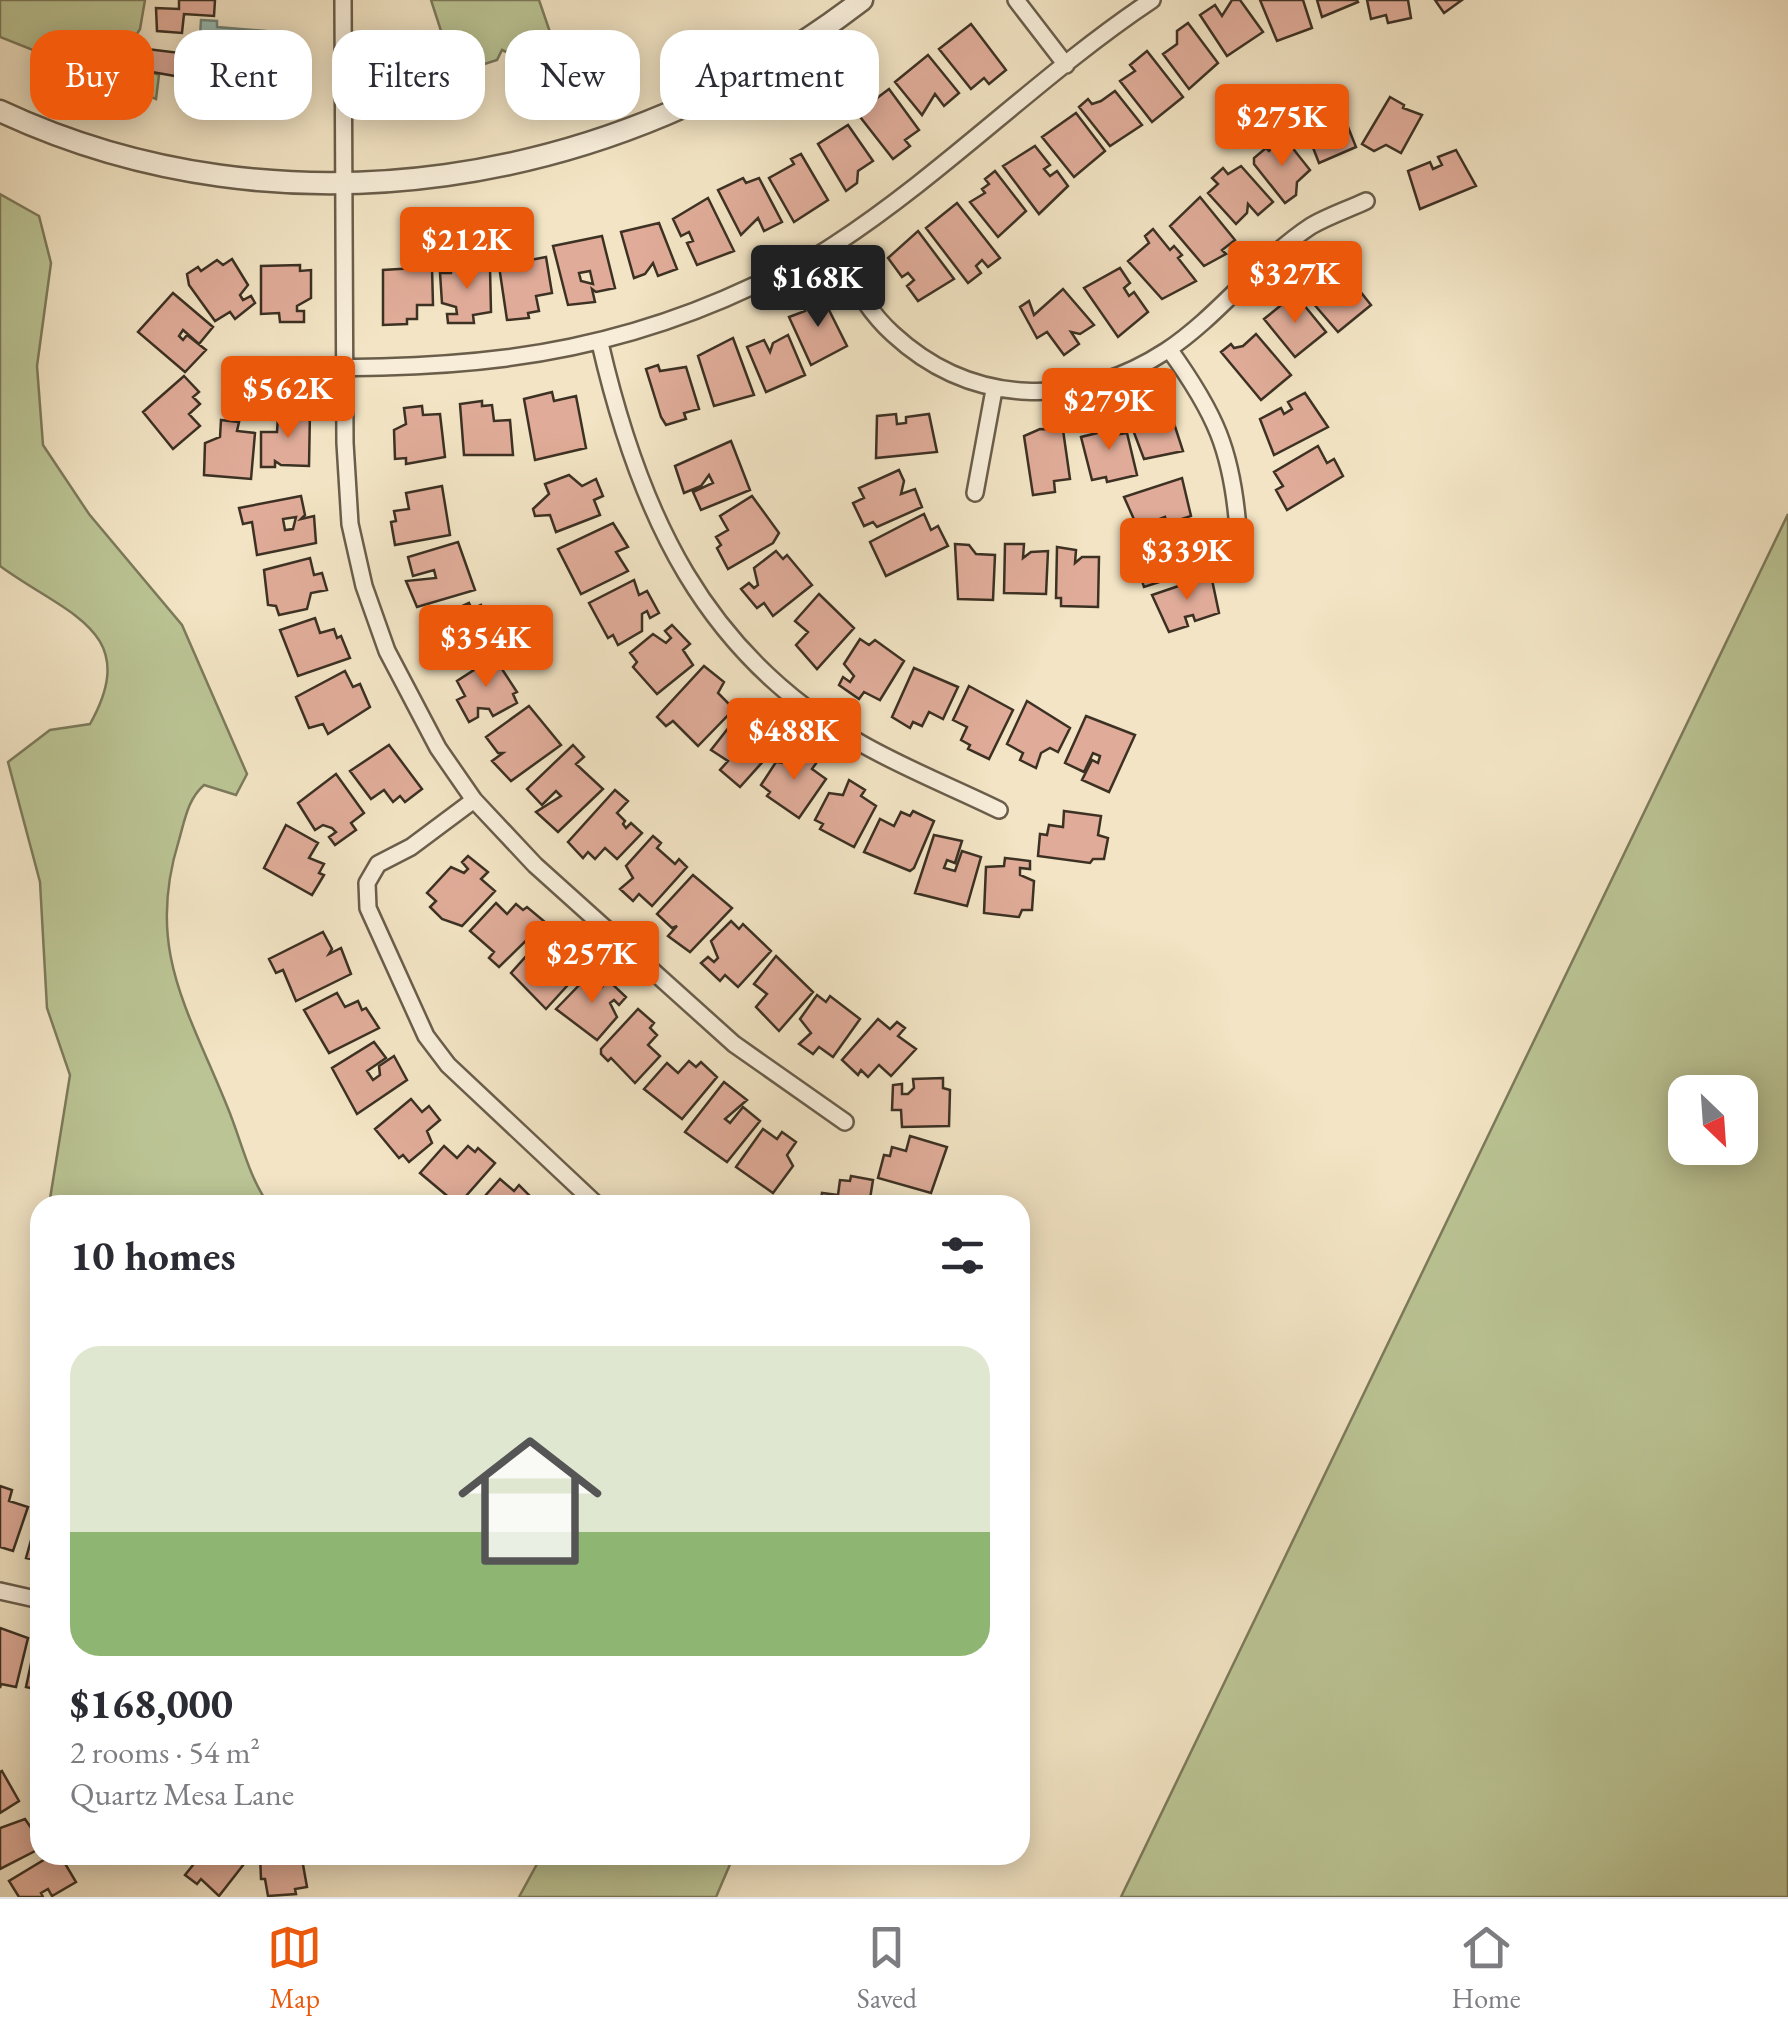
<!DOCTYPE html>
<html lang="en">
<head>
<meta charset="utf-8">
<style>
	:root { --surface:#fff; --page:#f7f7f7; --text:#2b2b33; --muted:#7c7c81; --line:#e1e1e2; --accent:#ea580c }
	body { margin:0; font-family:"EB Garamond",serif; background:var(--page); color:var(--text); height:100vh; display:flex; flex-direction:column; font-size:38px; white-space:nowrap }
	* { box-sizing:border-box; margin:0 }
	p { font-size:32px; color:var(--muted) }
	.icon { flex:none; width:55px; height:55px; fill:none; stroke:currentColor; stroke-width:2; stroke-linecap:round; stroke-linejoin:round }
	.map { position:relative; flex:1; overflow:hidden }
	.side { position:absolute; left:30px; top:1195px; width:1000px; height:670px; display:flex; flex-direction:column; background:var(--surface); border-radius:30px; box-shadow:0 5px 25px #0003 }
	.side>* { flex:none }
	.top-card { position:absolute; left:30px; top:30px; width:1000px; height:90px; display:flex; gap:20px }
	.needle { width:65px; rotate:155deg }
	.fabs { position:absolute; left:1668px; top:1075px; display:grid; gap:20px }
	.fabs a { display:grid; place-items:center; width:90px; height:90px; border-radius:20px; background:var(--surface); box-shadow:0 5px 25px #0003; font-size:50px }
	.price { position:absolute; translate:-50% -85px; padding:0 22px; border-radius:10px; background:var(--accent); color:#fff; font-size:32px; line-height:65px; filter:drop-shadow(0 2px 5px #0008) }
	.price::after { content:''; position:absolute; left:50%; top:60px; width:30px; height:22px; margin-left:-15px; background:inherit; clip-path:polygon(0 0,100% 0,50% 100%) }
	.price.active { background:#222; color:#fff }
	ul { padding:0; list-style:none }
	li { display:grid; align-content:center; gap:20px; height:530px; padding:0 40px }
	li span { display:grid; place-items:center; height:310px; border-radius:30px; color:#555 }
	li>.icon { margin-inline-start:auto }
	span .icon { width:180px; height:180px; fill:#fffc; stroke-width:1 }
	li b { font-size:42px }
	h2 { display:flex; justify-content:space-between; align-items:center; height:120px; padding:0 40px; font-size:42px }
	.chip { padding:0 35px; border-radius:30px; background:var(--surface); box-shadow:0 5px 25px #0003; font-size:35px; line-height:90px }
	.chip.active { background:var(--accent); color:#fff }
	.tab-bar { display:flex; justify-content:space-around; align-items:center; height:140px; border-top:2px solid var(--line); background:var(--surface); font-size:28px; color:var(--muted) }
	.tab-bar a { display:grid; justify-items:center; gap:5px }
	.tab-bar .active { color:var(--accent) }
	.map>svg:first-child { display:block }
</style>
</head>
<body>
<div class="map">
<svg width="1788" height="1897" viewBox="0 0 1788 1897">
	<rect width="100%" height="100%" fill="#f2e4c4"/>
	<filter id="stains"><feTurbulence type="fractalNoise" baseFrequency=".002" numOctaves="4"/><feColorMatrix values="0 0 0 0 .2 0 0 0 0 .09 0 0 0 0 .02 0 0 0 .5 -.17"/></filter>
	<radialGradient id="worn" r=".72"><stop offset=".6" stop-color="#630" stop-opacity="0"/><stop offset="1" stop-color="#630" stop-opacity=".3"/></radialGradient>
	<path fill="#bbc494" stroke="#7c7a5c" stroke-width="2.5" fill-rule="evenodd" d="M0 0H145L140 29 132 42 137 48 147 49 146 70 159 75 156 99 0 37Z
		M431 0H539L550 32 543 43 511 54 502 50 497 60 463 71 452 65Z
		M0 194 39 216 51 263 37 366 43 445 89 514 182 625 247 774 236 795 204 785C188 799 185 819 179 840 145 949 188 1009 227 1106 241 1139 248 1176 269 1205H49L70 1075 47 1008 40 882 8 762 50 730 90 724C143 630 65 614 0 566Z
		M1788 514V1897H1121ZM1740 1092V1148H1685V1092Z
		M542 1855H734L716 1897H519Z"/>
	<path fill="#9bbfb4" stroke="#75867a" stroke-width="2.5" d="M201 20 217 21V27L265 31 262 70 214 65 212 69 198 68Z"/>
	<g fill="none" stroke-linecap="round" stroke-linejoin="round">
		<path stroke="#6c786c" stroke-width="2.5" d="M214 36 252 40 253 55 212 54Z"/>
	</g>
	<path fill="#e0ac99" stroke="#3c3123" stroke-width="2.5" fill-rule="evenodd" d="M179 0H215L214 16 184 14 182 33 157 31 156 8 179 9Z
		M1232 0H1240L1263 32 1227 56 1200 15 1215 5 1222 16Z
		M1260 0H1303L1312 28 1277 41Z
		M1317 0H1357L1358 2 1322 17Z
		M1367 0H1408L1411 18 1388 23 1386 15 1371 19Z
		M1435 0H1462L1444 13Z
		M1188 23 1218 63 1189 89 1163 54 1177 44V31Z
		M971 24 1006 70 989 84 984 78 971 89 939 49Z
		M147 49 180 53 175 76 146 71Z
		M1147 51 1183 97 1152 122 1120 81 1135 71 1130 65Z
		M928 55 959 93 944 106 935 94 922 115 895 82Z
		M889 89 919 130 905 140 910 146 893 159 857 113Z
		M1115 91 1142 125 1110 146 1079 107 1088 99 1092 104 1101 101Z
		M1390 97 1404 105 1403 108 1422 115 1401 153 1386 145 1374 151 1362 144Z
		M1338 102 1356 147 1319 163 1301 117Z
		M1076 113 1105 151 1074 177 1042 137Z
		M848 125 873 161 858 171 857 183 846 191 818 144Z
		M1283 136 1310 170 1297 182 1296 195 1285 203 1254 164V158L1266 148 1269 151Z
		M1035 146 1050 165 1044 169 1050 176 1057 171 1068 186 1039 214 1003 166Z
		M1456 150 1476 186 1420 209 1408 171 1430 162 1433 169 1442 165 1438 157Z
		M801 154 828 200 794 222 769 178 794 164 791 159Z
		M1241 166 1273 202 1258 215 1248 204 1247 213 1236 224 1208 193 1218 184 1212 178 1223 168 1228 174Z
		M995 171 1026 211 998 237 970 202 985 193 982 189 989 184 985 179Z
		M743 178 746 183 759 178 782 222 764 231 758 218 741 235 718 190Z
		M1200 197 1235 240 1222 250 1226 254 1204 266 1170 226Z
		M708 198 734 251 697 265 687 243 693 241 689 232 681 236 673 219Z
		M957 203 1000 258 988 267 982 260 976 266 981 273 968 283 926 228Z
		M659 223 677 269 658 276 653 263 645 274 634 278 621 232Z
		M1153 229 1170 250 1174 246 1182 255 1178 258 1196 281 1162 299 1128 261 1149 243 1145 236Z
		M918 231 954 279 918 301 907 286 914 280 908 273 902 277 888 258Z
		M602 236 615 288 596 292 592 289 595 302 568 305 553 246ZM590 271 593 284 581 281 579 273Z
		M546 257 552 293 536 296 539 311 528 313 529 318 507 320 499 266Z
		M232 259 248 285 240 295 243 300 251 296 255 303 235 319 230 312 215 321 189 285 187 274 198 267 201 271 217 260 223 265Z
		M300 265V271L311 270V298L297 306V311H304V322H280L279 313 261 314V266Z
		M452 265 490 268 491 312 473 315 474 323H448L447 314H457L456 307 442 303 440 273H451Z
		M432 267 433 305H417V319H407V324L383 325V270Z
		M1120 268 1130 283 1124 288 1129 296 1134 292 1148 312 1118 337 1084 288Z
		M1344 271 1371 305 1338 332 1306 295 1322 282 1331 292V283Z
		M1063 289 1094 325 1080 334 1071 332 1079 344 1064 355 1047 332 1037 338 1020 307 1029 301 1034 315Z
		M173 293 213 327 199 344 183 330 179 336 183 340 187 335 206 350 185 372 138 332Z
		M821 294 847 346 811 365 789 317 805 311 802 303Z
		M1295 294 1326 332 1295 357 1264 319Z
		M1256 334 1291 375 1261 400 1221 352 1231 344 1234 348 1243 346Z
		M788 335 805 375 766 392 747 347 764 340 770 352 773 343Z
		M733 338 754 395 714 406 698 356Z
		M658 365 660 371 686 367 699 409 684 413 686 419 666 425 661 417 646 369Z
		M184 376 199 392 193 397 200 404 189 414 200 426 173 449 143 412Z
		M552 392 554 401 576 396 586 448 535 460 524 399Z
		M1305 393 1328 427 1274 455 1260 419 1281 408 1284 414 1292 409 1288 402Z
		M482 401V406L492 405 494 421 510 420 513 455H464L460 404Z
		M1168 405 1183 451 1144 459 1127 414 1144 408 1149 420 1153 412Z
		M422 406 423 415 440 414 445 457 406 464V458L395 459 394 430 406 424 404 408Z
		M288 410 310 411 309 466 281 465 275 461V467H261V432H277L278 416H288Z
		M896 414 897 424 906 423V417L929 414 937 452 876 458 877 416Z
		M1116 418 1120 434 1127 433 1137 475 1107 482 1106 477 1092 480 1081 437 1097 433 1105 427 1103 421Z
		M221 420 239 422 237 431 255 433 251 479 204 475 205 443 220 437Z
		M1040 429 1063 430 1070 479 1054 481 1055 492 1033 495 1024 436Z
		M731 441 750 490 701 510 693 492 713 483 709 475 701 486 684 493 675 466Z
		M1318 446 1327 463 1334 459 1343 476 1287 510 1276 490 1283 486 1274 472Z
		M899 470 904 481 901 494 915 489 922 507 877 527 873 522 864 526 853 503 864 498 859 488Z
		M569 475 582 486 596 479 603 496 594 500 600 515 556 532 550 515 535 516 533 509 549 494 545 484Z
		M1182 478 1191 516 1167 524 1165 517 1157 520 1160 528 1141 535 1124 497Z
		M442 486 450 535 395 545 391 522 396 521 394 511 409 509 406 493Z
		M301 496 305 515 301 519 314 516 316 543 257 555 252 522 243 524 239 508ZM296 517 293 529 285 530 283 519Z
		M752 496 779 533 773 543 728 569 717 548 721 545 716 537 728 530 720 516Z
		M924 514 931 530 938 526 948 546 886 576 870 542Z
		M613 523 628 547 616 552 628 571 581 594 558 549Z
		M1181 533 1186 550 1193 548 1200 569 1144 587 1141 578 1134 580 1130 566 1137 564 1132 549Z
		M458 542 475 590 417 607 406 581 436 578 434 570 413 576 408 557Z
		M955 544 969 545 976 554 995 555 993 600 958 599Z
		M1005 544H1024L1023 558 1031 552 1048 551 1046 594 1004 593Z
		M1057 547 1076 550 1075 563 1082 557H1099L1098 607 1061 606V598H1056Z
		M776 551 783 559 787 555 812 585 773 616 764 603 757 608 741 589 749 583 754 588 758 585 754 568Z
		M310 558 314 575 322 573 327 590 311 593 307 609 279 615 276 606 268 605 264 570Z
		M1211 575 1219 613 1195 621 1193 615 1185 617 1188 626 1169 632 1152 595Z
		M634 580 639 595 647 591 659 613 650 618 647 611 642 614V631L618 645 613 635 608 638 589 603Z
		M819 594 854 628 817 669 796 645 808 632 795 621Z
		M469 603 472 609 481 605 489 626 481 629 491 648 458 661 452 646 438 651 435 642 428 645 421 625Z
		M315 618 320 633 334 629 337 638 341 636 350 658 298 676 280 630Z
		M672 625 690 644 683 650 693 665 657 694 633 667 637 662 630 653 653 634 666 643 671 638 665 631Z
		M860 639 869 645 875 640 904 661 880 700 864 692 859 699 839 685 843 677 850 682 854 676 844 664Z
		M494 657 517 692 513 694 517 703 493 716 489 709 478 708V717L469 722 457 700 465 696 457 681Z
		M704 666 724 682 718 693 734 709 698 746 673 721 666 726 657 717Z
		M914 668 958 687 943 719 929 712 922 726 913 722 910 728 892 717Z
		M345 671 353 687 360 684 370 707 328 734 323 724 309 728 296 697Z
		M969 686 1013 710 989 759 968 749 970 745 961 740 967 727 953 720Z
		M1027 701 1070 728 1058 752 1050 748 1041 753 1036 768 1020 760 1023 753 1007 744Z
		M529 706 561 745 511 781 492 761 503 753H498L486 737Z
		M1086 716 1135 735 1109 792 1082 780 1092 760 1098 763 1100 756 1093 753 1084 772 1065 763Z
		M756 720 784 738 740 787 720 770 728 761 711 750 733 722 746 733Z
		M389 745 422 789 405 802 400 796 393 802 384 790 371 799 350 771Z
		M573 745 584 757 576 764 603 789 558 832 536 812 561 796 556 791 542 805 527 789Z
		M796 747 817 762 812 769 826 779 799 818 767 796 770 792 761 785 776 762 793 764 796 759 790 756Z
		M336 774 364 813 351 823 356 830 335 845 329 837 336 832 332 828 323 825 315 830 298 803Z
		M849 780 865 790 861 796 876 806 854 847 820 829 823 824 815 820 829 793 843 795Z
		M615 790 628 801 617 813 625 821 623 824 626 828 631 823 642 833 617 859 605 848 595 859 588 852 583 858 568 842Z
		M913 811 934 821 914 868 910 871 864 852 880 819 894 826 901 812 910 816Z
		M1064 811 1101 816 1098 835 1108 838 1104 859H1093L1090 863 1038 856 1040 834 1047 835 1049 825 1063 827Z
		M286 825 318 843 309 858 324 864 319 873 324 875 312 895 264 868Z
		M934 835 962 841 955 863 947 860 944 868 955 871 962 851 981 857 967 906 915 893Z
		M653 836 661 843 657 848 675 864 679 859 687 867 652 906 639 894 633 901 620 889 633 878 626 866Z
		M468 856 488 872 481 879 495 891 462 926 442 919 430 907 436 901 427 893 451 867 464 873 468 869 462 862Z
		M1005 858 1030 861V869L1020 868V875L1034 881 1032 910H1022L1019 917 984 913 986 867 1004 866Z
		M693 875 732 908 690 952 668 936 677 926 672 928 657 914Z
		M496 903 507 914 516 904 523 910 527 907 545 922 499 967 489 958 494 952 470 931Z
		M731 921 739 929 743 924 771 951 738 987 725 975 720 981 701 963 708 957 714 962 718 958 711 941Z
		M323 932 332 949 329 954 341 948 351 974 296 1001 283 970 276 973 269 959Z
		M546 934 562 948 546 965 554 971 558 966 554 962 569 943 587 964 546 1009 511 973Z
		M776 956 813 992 779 1031 756 1007 767 994 754 984Z
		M589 975 602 987 608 980 626 997 619 1005 614 1000 610 1003 617 1017 597 1040 556 1009Z
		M337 993 345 1007 358 1001 362 1010 366 1008 379 1028 329 1053 304 1010Z
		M817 995 826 1002 830 996 860 1019 833 1057 819 1047 813 1054 799 1044 811 1033 800 1019Z
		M638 1009 654 1023 650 1028 657 1035 648 1045 660 1056 635 1083 611 1058 608 1061 601 1054V1049Z
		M878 1019 890 1029 897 1022 905 1028 898 1036 916 1049 891 1076 879 1065 868 1077 861 1070 858 1075 842 1060Z
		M374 1042 386 1058 367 1071 373 1080 380 1075 379 1066 394 1056 407 1080 357 1114 332 1068Z
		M689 1061 696 1067 701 1062 717 1077 682 1119 644 1089 667 1063 678 1073Z
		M943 1078V1088L950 1090 949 1126 902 1127 901 1110H892L893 1085 902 1084V1094H908L914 1088 913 1079Z
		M724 1082 747 1100 725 1119 730 1123 743 1107 760 1121 727 1162 685 1132Z
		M411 1099 422 1112 429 1106 440 1120 427 1131 432 1143 409 1162 403 1155 399 1158 375 1129Z
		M763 1129 777 1139 782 1132 796 1142 787 1155 793 1166 773 1193 736 1167Z
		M910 1136 947 1147 931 1193 878 1178 884 1155 890 1156 892 1147 906 1151Z
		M444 1146 457 1158 468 1146 475 1152 478 1148 495 1163 458 1205 420 1173Z
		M851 1176 873 1180 869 1205H820L822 1193 838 1195 840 1180 850 1181Z
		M500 1179 514 1191 519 1185 538 1204 477 1205Z
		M0 1486 12 1490 9 1501 28 1507 13 1551 0 1547Z
		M40 1508V1561L26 1558Z
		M0 1628 28 1638 16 1687 1 1684 0 1688Z
		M36 1640 40 1641V1690L26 1687Z
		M2 1771 19 1801 0 1813V1772Z
		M25 1819 40 1841 39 1849 0 1869V1828Z
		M52 1855H60L76 1882 52 1896 48 1889 41 1893 43 1897H19L9 1881Z
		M201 1855H251L219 1896 201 1879 197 1884 185 1875Z
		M260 1855 302 1859 307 1887 295 1889 296 1894 268 1896 265 1879H261Z"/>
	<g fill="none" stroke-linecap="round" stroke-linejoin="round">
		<g stroke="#6a5e4b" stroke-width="20">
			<path id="minor" d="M343 0 345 443 350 524 364 586 387 651 438 748 474 800 535 865 734 1044 845 1122
				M1016 0 1066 65
				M832 247C850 277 866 310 893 334 972 407 1078 408 1166 351 1219 316 1258 261 1311 226 1328 216 1349 209 1366 201
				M600 343C639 512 703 655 862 744 906 769 954 788 999 810
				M1169 349C1215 413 1232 450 1238 529
				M250 367C434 370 582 367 753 286 780 274 809 262 834 245 946 172 1041 74 1152 0
				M975 493 994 390
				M474 800 411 847 378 864 367 883 368 908 426 1036 448 1065 597 1205
				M0 1591 40 1600"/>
		</g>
		<g stroke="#6a5e4b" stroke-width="25">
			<path id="tertiary" d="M0 111C282 243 620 187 862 0"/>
		</g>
		<use href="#minor" stroke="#f7edd9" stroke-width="15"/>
		<use href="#tertiary" stroke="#f7edd9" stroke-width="20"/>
	</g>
	<rect width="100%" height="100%" filter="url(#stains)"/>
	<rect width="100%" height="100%" fill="url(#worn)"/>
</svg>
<div class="fabs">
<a><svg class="needle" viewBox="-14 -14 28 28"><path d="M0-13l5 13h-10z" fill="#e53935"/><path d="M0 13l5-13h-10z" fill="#7c7c81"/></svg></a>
</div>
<b class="price" style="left:1282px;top:169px">$275K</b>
<b class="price" style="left:467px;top:292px">$212K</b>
<b class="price" style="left:1295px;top:326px">$327K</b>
<b class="price active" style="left:818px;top:330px">$168K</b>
<b class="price" style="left:288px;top:441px">$562K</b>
<b class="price" style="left:1109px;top:453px">$279K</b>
<b class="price" style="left:1187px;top:603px">$339K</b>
<b class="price" style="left:486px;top:690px">$354K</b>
<b class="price" style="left:794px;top:783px">$488K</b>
<b class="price" style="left:592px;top:1006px">$257K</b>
<div class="top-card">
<a class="chip active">Buy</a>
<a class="chip">Rent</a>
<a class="chip">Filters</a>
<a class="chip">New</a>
<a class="chip">Apartment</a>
</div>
<section class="side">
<h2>10 homes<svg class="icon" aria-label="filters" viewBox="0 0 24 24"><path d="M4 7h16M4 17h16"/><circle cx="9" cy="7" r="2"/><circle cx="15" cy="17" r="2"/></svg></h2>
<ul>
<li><span style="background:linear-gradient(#dfe7d0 60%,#8fb573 0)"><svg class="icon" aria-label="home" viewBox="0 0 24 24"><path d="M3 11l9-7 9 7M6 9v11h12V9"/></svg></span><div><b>$168,000</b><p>2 rooms · 54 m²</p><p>Quartz Mesa Lane</p></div></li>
</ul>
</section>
</div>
<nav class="tab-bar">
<a class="active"><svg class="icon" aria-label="map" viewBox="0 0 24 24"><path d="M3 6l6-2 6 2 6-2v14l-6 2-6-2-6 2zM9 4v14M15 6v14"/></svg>Map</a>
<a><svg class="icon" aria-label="saved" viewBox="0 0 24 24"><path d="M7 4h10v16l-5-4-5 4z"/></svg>Saved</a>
<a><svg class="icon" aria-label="home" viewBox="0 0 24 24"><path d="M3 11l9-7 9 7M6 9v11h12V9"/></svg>Home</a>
</nav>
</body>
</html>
